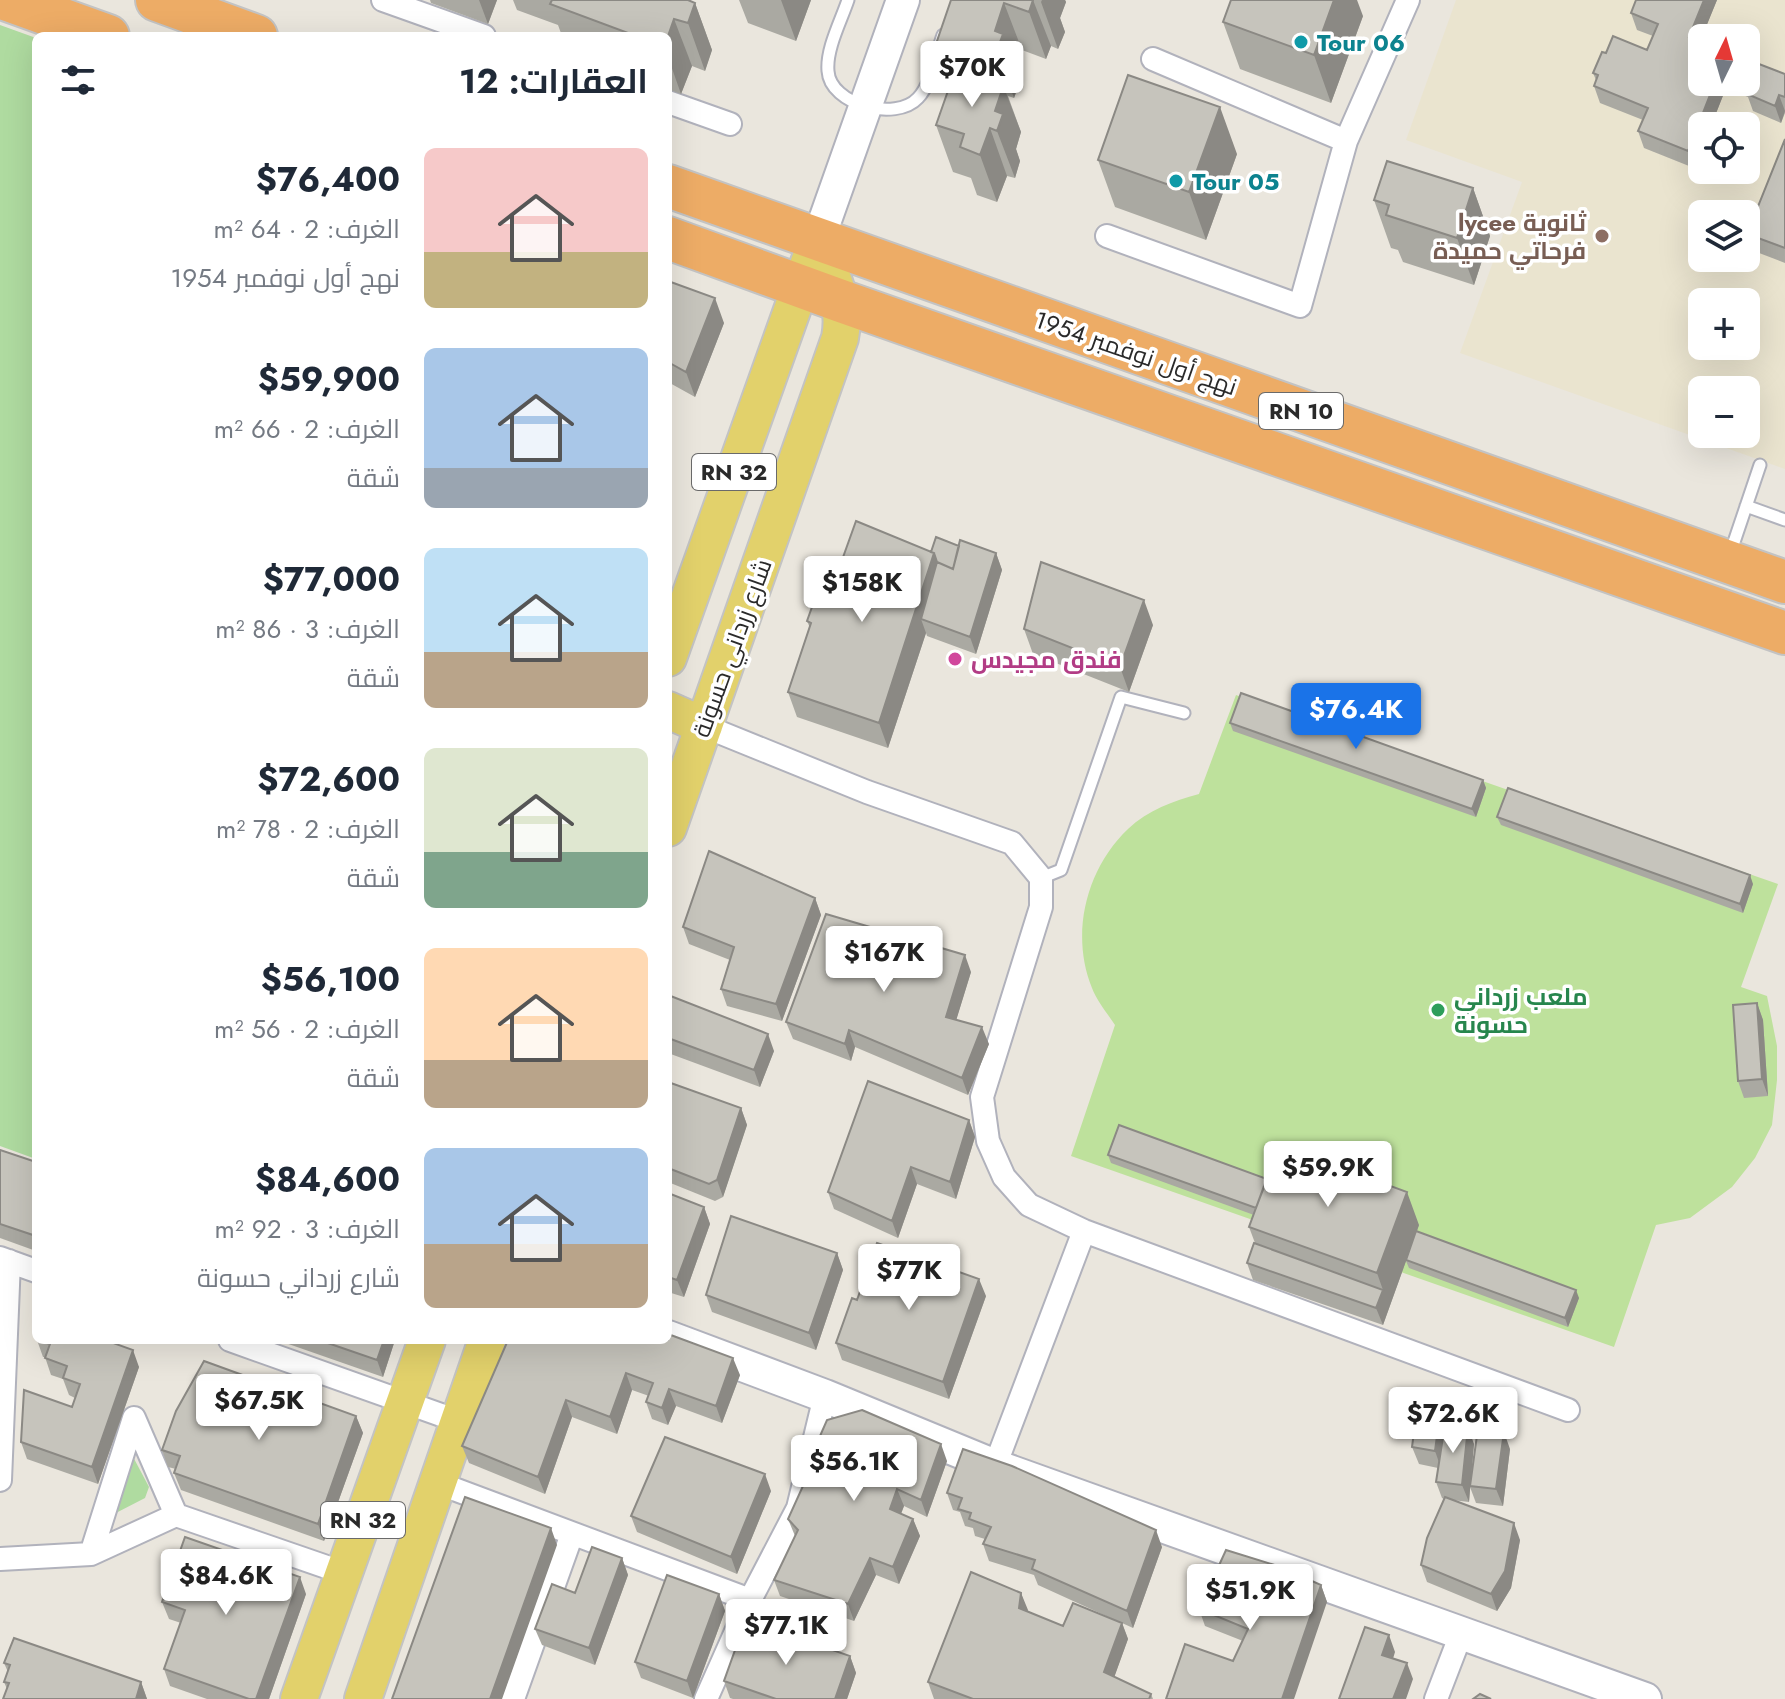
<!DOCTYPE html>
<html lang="ar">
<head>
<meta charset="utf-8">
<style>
	:root { --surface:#fff; --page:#f6f6f7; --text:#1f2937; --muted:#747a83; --accent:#1a73e8 }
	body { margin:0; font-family:Jost,Cairo,sans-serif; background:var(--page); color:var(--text); direction:rtl; height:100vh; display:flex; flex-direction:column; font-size:30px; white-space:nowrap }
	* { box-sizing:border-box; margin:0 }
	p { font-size:26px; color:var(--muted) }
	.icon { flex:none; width:44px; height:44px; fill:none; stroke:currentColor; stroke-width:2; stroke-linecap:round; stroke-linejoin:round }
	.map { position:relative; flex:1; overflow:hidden; direction:ltr }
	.drawer { position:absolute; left:32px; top:32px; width:640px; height:1312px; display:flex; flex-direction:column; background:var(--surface); border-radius:12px; box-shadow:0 8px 32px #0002; direction:rtl }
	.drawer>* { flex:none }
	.needle { width:52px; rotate:5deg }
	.fabs { position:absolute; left:1688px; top:24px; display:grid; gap:16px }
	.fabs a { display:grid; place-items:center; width:72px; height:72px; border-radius:12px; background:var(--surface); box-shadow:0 8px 32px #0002; font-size:40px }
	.price { position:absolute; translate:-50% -68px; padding:0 18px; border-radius:8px; background:#fff; color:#222; font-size:26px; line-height:52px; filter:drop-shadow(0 2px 4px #0008) }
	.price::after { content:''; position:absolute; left:50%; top:48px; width:24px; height:18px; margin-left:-12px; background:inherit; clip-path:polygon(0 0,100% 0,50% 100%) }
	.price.current { background:var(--accent); color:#fff }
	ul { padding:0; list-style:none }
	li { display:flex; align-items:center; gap:24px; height:200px; padding:0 24px }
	li span { display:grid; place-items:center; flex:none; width:224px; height:160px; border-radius:12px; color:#555 }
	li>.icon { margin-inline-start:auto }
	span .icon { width:96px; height:96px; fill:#fffc; stroke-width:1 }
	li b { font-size:34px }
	h2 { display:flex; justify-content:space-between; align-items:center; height:96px; padding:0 24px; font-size:34px }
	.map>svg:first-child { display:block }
</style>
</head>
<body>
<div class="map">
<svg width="1785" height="1699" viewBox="0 0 1785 1699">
	<rect width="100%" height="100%" fill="#eae6dd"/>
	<path fill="#eae4cf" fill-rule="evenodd" d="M1456 0H1785V469L1460 353 1522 182 1406 140ZM1702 38H1746V82H1702ZM1702 126H1746V170H1702ZM1702 214H1746V258H1702ZM1702 302H1746V346H1702ZM1702 390H1746V434H1702Z"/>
	<path fill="#afdba0" d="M0 25 36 38V1159L0 1146Z
		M131 1453 149 1487 145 1498 112 1515Z"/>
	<path fill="#bee19c" d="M1236 695 1778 884 1741 987 1767 996 1777 1046V1080L1772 1125 1755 1158 1732 1187 1690 1218 1656 1225 1614 1347 1071 1156 1115 1025C1107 1013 1097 1001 1092 988 1070 934 1086 869 1128 829 1148 810 1173 801 1199 794Z"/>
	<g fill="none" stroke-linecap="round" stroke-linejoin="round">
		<g stroke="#b1b2bc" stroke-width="15">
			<path id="lane" d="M848 0C841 21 826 49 828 71 830 105 896 122 918 98 932 83 936 54 943 35
				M1746 506 1785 520
				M1730 554 1760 465
				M1041 878 1061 870 1121 697 1184 713"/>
		</g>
		<g stroke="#b1b2bc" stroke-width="26">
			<path id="street" d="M383 0 484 36
				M1153 59 1346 141
				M668 102 730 124
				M1107 236 1300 306 1346 141 1408 0
				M704 726 867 792 1012 843 1041 878V907L982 1097 988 1141 1004 1177 1029 1205 1084 1231 1568 1410
				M0 1258 36 1271
				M230 1340 458 1421
				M995 1466 1084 1231
				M0 1480 9 1261
				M438 1483 750 1600
				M91 1554 134 1418 176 1515
				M0 1559 91 1554 176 1515 344 1573
				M513 1699 572 1534
				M706 1699 750 1600 798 1508 825 1396
				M1436 1699 1461 1634"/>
		</g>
		<g stroke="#b1b2bc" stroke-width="36">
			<path id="secondary" d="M818 240 903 0
				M668 1337 825 1396 995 1466 1645 1699"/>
		</g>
		<g stroke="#c3c3c3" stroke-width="40">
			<path id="primary" d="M668 658 810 260
				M668 710 704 726
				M668 828 840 338C847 302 830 274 818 240
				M299 1699 427 1340
				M363 1699 487 1340"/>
		</g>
		<g stroke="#c3c3c3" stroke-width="46">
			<path id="highway" d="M8 0 108 36
				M157 0 256 36
				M668 186 1785 582
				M668 238 841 301 1785 633"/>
		</g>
		<use href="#lane" stroke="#fff" stroke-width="11"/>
		<use href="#street" stroke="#fff" stroke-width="22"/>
		<use href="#secondary" stroke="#fff" stroke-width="32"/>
		<use href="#primary" stroke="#e2d16b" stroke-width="36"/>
		<use href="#highway" stroke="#edac66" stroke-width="42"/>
	</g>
	<path fill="#aaa9a2" d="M430 0H497L488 24 431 3Z
		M513 0H688L695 3 712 50 705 71 692 66 681 94 668 89V36H562L558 25 517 10Z
		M739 0H811L796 41 748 23Z
		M951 0H1065L1066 2 1060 18 1065 32 1058 49 1051 46 1046 59 1022 50 1015 68 1020 81 1014 98 1008 96 1021 132 1016 149 1020 161 1015 178 1007 176 997 202 977 195 971 178 953 172 936 125 950 84 936 44Z
		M1636 0H1717L1700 41 1702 82H1746L1785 74V113L1781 123 1753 111 1748 97 1726 88 1711 126H1702V149L1694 168 1644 148 1638 131 1643 120 1600 103 1594 86 1596 80 1593 73 1606 53 1647 50 1653 36 1637 30 1631 13Z
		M1363 16 1331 103 1240 69 1223 22Z
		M1785 139V263L1754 251 1747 234Z
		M1237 154 1206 240 1115 207 1098 160Z
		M1473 188 1490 236 1474 285 1403 262 1398 250 1391 248 1374 200Z
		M668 281 724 323 695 397 668 382Z
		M959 546 996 553 1002 570 976 654 927 636 926 633 888 748 797 717 788 692 810 628 807 621 837 574Z
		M1153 625 1129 692 1033 654 1024 629Z
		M1230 723 1483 780 1486 788 1476 817 1233 731Z
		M1497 817 1753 884 1743 913 1501 825Z
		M815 898 821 915 782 1021 727 1006 721 989 730 960 689 944 683 927Z
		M971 972 956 1020 989 1044 968 1095 855 1047 851 1061 793 1039 786 1022Z
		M668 995 774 1051 760 1087 668 1053Z
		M1757 1003 1763 1020 1768 1096 1744 1098 1738 1081Z
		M668 1082 741 1108 747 1125 723 1197 715 1201 668 1182Z
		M969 1120 975 1137 956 1199 917 1184 898 1238 834 1209 828 1192Z
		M0 1150 36 1162V1251L0 1238Z
		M1108 1155 1267 1179 1419 1225 1417 1231 1579 1298 1568 1327 1409 1268 1406 1261 1383 1325 1253 1280 1247 1263 1255 1243 1249 1227 1254 1215 1111 1163Z
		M668 1193 704 1207 710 1224 684 1297 668 1292Z
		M837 1253 843 1270 816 1350 712 1312 706 1295Z
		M986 1296 949 1399 842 1360 836 1343 857 1300Z
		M37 1340 118 1345 139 1367 98 1484 27 1459 21 1442 72 1407 75 1398 69 1395 63 1379 51 1375 45 1357H43Z
		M277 1340H395L383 1377Z
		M508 1340 740 1375 722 1423 676 1406 668 1425 652 1419 646 1402 649 1396 632 1390 617 1434 572 1417 545 1494 469 1463 462 1446Z
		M1448 1415 1447 1424 1474 1444 1471 1478 1510 1449 1503 1506 1476 1503 1470 1487 1469 1502 1452 1500 1520 1540 1511 1588 1497 1611 1427 1582 1421 1565 1444 1499 1442 1498 1436 1482 1438 1468 1419 1464 1412 1447Z
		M356 1416 363 1433 324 1541 181 1490 174 1473 176 1469 168 1467 162 1450Z
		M813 1452 947 1461 927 1517 904 1506 901 1514 913 1519 920 1536 899 1584 876 1575 854 1621 780 1596 774 1580 795 1536 788 1519 815 1458Z
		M771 1491 737 1574 637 1532 631 1516Z
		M947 1493 1162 1547 1133 1628 1122 1623 1128 1639 1114 1677 1151 1694 1153 1699H934L928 1682 1021 1593 1027 1611 1063 1626 1115 1620 1038 1585 1034 1575 989 1561 983 1544 985 1539 975 1536 973 1528 965 1526 960 1512 953 1510Z
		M622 1558 628 1575 595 1665 542 1645 535 1629Z
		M1321 1585 1327 1602 1233 1661 1243 1641 1205 1626 1199 1609Z
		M306 1594 269 1699H207L170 1686 164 1669 181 1623 169 1619 162 1602Z
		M719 1594 725 1611 693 1698 641 1678 635 1662Z
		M796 1643 850 1656 856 1673 847 1699H733L730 1698 724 1681Z
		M4 1663 141 1682 147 1699H3L7 1689 4 1682 8 1672Z"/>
	<path fill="#8b8984" d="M479 0H497L488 24Z
		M781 0H811L796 41Z
		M1033 0 1051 46 1046 59 1029 12Z
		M1042 0H1065L1066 2 1060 18 1065 32 1058 49 1041 2Z
		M1334 0H1357L1363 16 1331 103 1314 55Z
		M1704 0H1717L1695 54 1689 37Z
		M695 3 712 50 705 71 688 23Z
		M1004 3 1022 50 1015 68 1020 81 1014 98 997 50 995 31Z
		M674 19 692 66 681 94 668 57V36Z
		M989 48 1021 132 1016 149 1020 161 1015 178 997 131V121L980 73Z
		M1715 82H1724L1726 88 1711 126H1702V149L1694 168 1688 151Z
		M1779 95 1785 111 1781 123 1775 106Z
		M1220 107 1237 154 1206 240 1189 192Z
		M990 128 1007 176 997 202 980 155Z
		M1473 188 1490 236 1474 285 1457 238Z
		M715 298 724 323 695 397 686 372Z
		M934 553 944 578 921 619 926 633 888 748 879 723Z
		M996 553 1002 570 976 654 970 637Z
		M1144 600 1153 625 1129 692 1120 667Z
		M1483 780 1486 788 1476 817 1472 809Z
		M1750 875 1753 884 1743 913 1740 904Z
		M815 898 821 915 782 1021 776 1004Z
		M965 955 971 972 952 1034 946 1017Z
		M1757 1003 1763 1020 1768 1096 1762 1079Z
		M982 1027 989 1044 968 1095 962 1078Z
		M849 1030 855 1047 851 1061 845 1044Z
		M768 1034 774 1051 760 1087 754 1070Z
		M741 1108 747 1125 723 1197 717 1180Z
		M969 1120 975 1137 956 1199 950 1182Z
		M911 1167 917 1184 898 1238 892 1221Z
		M1407 1192 1419 1225 1383 1325 1376 1308 1383 1290 1377 1273Z
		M704 1207 710 1224 684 1297 677 1280Z
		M837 1253 843 1270 816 1350 809 1333Z
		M979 1279 986 1296 949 1399 943 1382Z
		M1576 1290 1579 1298 1568 1327 1565 1318Z
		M384 1340H395L383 1377 377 1360Z
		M133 1350 139 1367 98 1484 92 1467Z
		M733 1358 740 1375 722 1423 716 1406Z
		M626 1373 632 1390 617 1434 610 1417Z
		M669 1389 676 1406 668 1425 662 1408Z
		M1442 1398 1448 1415 1441 1468 1435 1451Z
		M566 1400 572 1417 545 1494 538 1477Z
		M356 1416 363 1433 324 1541 318 1524Z
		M1468 1427 1474 1444 1469 1502 1462 1485Z
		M1504 1432 1510 1449 1503 1506 1496 1489Z
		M941 1444 947 1461 927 1517 921 1500Z
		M765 1474 771 1491 737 1574 731 1557Z
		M897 1489 904 1506 896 1526 890 1509Z
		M913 1519 920 1536 899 1584 893 1567Z
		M1514 1523 1520 1540 1511 1588 1497 1611 1491 1594Z
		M551 1528 557 1545 502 1699H490Z
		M1156 1530 1162 1547 1133 1628 1127 1611Z
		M622 1558 628 1575 595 1665 589 1648Z
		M870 1558 876 1575 854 1621 848 1604Z
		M300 1577 306 1594 269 1699H256Z
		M1321 1585 1327 1602 1294 1699H1282Z
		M1021 1593 1028 1610 1025 1625 1019 1608Z
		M719 1594 725 1611 693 1698 687 1681Z
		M1122 1623 1128 1639 1110 1689 1104 1672Z
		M1389 1635 1395 1652 1389 1672 1382 1655Z
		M850 1656 856 1673 847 1699H835Z
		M1407 1663 1413 1679 1406 1699H1393Z
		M141 1682 147 1699H136Z"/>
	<path fill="#c6c4bc" stroke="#8b8984" stroke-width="2" d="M552 0H688L695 3 688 23 674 19 668 36H636L550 4Z
		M951 0H1033L1029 12 1004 3 995 31 1003 34 997 50 989 48 980 73 959 67 964 54 936 44Z
		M1231 0H1334L1314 55 1223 22Z
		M1636 0H1704L1689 37 1702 42V82H1715L1688 151 1638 131 1648 108 1594 86 1598 75 1593 73 1602 52 1606 53 1613 36 1647 50 1658 24 1631 13Z
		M1746 59 1785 74V97L1779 95 1775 106 1747 94 1751 84 1746 82Z
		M956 68 1004 84 995 111 1003 114 997 131 990 128 980 155 960 147 964 134 936 125Z
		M1128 75 1220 107 1189 192 1098 160Z
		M1785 139V248L1747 234Z
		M1387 161 1473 188 1457 238 1386 215 1389 205 1374 200Z
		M668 281 715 298 686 372 668 362Z
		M856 521 934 553 879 723 788 692 811 623 807 621 825 571 837 574Z
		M936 537 959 546 953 569 937 562 934 553 931 552Z
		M960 540 996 553 970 637 921 619 937 562 953 569Z
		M1041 562 1144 600 1120 667 1024 629Z
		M1241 693 1483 780 1472 809 1230 723Z
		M1508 788 1750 875 1740 904 1497 817Z
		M709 851 815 898 776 1004 721 989 734 947 683 927Z
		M826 914 965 955 946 1017 982 1027 962 1078 849 1030 845 1044 786 1022Z
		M668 995 768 1034 754 1070 668 1038Z
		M1757 1003 1762 1079 1738 1081 1733 1005Z
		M868 1081 969 1120 950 1182 911 1167 892 1221 828 1192Z
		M668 1082 741 1108 717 1180 709 1184 668 1168Z
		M1119 1125 1267 1179 1256 1208 1108 1155Z
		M1279 1145 1407 1192 1377 1273 1249 1227Z
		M0 1150 36 1162V1236L0 1224Z
		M668 1193 704 1207 677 1280 668 1277Z
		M731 1216 837 1253 809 1333 706 1295Z
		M1416 1231 1576 1290 1565 1318 1406 1260Z
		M877 1243 979 1279 943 1382 836 1343 852 1298 857 1300Z
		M1254 1243 1383 1290 1376 1308 1247 1263Z
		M668 1334 733 1358 716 1406 669 1389 662 1408 646 1402 653 1383 626 1373 610 1417 566 1400 538 1477 462 1446 508 1340H668Z
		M37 1340H114L113 1343 133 1350 92 1467 21 1442 24 1390 72 1407 80 1384 63 1378 67 1366 45 1358 50 1344Z
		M319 1340H384L377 1360Z
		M204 1361 356 1416 318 1524 174 1473 180 1456 162 1450 176 1411Z
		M1419 1394 1442 1398 1435 1451 1412 1447Z
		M862 1410 941 1444 921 1500 897 1489 890 1509 913 1519 893 1567 870 1558 848 1604 774 1580 798 1530 788 1519 817 1455 813 1452 827 1420Z
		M1445 1424 1468 1427 1462 1485 1436 1482Z
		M1478 1428 1504 1432 1496 1489 1470 1486Z
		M665 1437 765 1474 731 1557 631 1516Z
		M963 1449 1012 1466 1156 1530 1127 1611 1032 1569 1035 1560 983 1544 991 1527 969 1519 971 1513 958 1509 962 1498 947 1493Z
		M465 1497 551 1528 490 1699H392Z
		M1445 1497 1514 1523 1505 1571 1491 1594 1421 1565 1427 1538Z
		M185 1537 300 1577 256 1699H249L164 1669 185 1610 162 1602Z
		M592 1547 622 1558 589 1648 535 1629 552 1584 575 1593Z
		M1226 1550 1281 1567 1321 1585 1282 1699H1166L1185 1644 1233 1661 1248 1629 1199 1609Z
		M971 1572 1021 1593 1019 1608 1063 1626 1073 1603 1122 1623 1104 1672 1151 1694 1149 1699H973L928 1682Z
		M667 1575 719 1594 687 1681 635 1662Z
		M744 1625 796 1643 798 1638 850 1656 835 1699H776L724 1681Z
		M1365 1627 1389 1635 1382 1655 1407 1663 1393 1699H1339Z
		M14 1638 141 1682 136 1699H3L9 1683 4 1682 10 1665 4 1663Z
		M1480 1694 1491 1699H1473Z"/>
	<g fill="#0f9aa8" stroke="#fff" stroke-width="3">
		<circle cx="1301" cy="42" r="8"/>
		<circle cx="1176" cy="181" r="8"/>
	</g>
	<circle fill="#8d6e63" stroke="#fff" stroke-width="3" cx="1602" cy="236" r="8"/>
	<circle fill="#d1479c" stroke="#fff" stroke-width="3" cx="955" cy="659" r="8"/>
	<circle fill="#2e9e5b" stroke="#fff" stroke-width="3" cx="1438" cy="1010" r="8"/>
	<g text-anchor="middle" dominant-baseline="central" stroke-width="7" stroke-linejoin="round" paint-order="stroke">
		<g fill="#fff" stroke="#6a6a6a" stroke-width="2">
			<rect x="1259" y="393" width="84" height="36" rx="6"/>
			<rect x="692" y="454" width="84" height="36" rx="6"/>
			<rect x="321" y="1502" width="84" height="36" rx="6"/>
		</g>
		<g font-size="22" font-weight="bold" fill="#2a2a2a">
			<text x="1301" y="411">RN 10</text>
			<text x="734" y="472">RN 32</text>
			<text x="363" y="1520">RN 32</text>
		</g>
		<g font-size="24" font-weight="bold" fill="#0d838f" stroke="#fff" text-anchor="start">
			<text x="1317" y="42">Tour 06</text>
			<text x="1192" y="181">Tour 05</text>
		</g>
		<g font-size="24" font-weight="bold" fill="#785e54" stroke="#fff" text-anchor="end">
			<text x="1586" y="222">lycee ثانوية<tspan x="1586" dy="28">فرحاتي حميدة</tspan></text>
		</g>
		<g font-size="24" fill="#2a2a2a" stroke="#fff">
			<text transform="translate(1136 353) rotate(19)">نهج أول نوفمبر 1954</text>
			<text transform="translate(732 648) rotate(-70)">شارع زرداني حسونة</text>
		</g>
		<g font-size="24" font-weight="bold" fill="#b23c85" stroke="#fff" text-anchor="start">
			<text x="971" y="659">فندق مجيدس</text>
		</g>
		<g font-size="24" font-weight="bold" fill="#27864d" stroke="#fff" text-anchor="start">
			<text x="1454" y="996">ملعب زرداني<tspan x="1454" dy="28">حسونة</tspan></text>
		</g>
	</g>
</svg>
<div class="fabs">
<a><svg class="needle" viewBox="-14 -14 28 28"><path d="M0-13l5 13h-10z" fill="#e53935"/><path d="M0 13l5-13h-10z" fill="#747a83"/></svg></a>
<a><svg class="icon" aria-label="locate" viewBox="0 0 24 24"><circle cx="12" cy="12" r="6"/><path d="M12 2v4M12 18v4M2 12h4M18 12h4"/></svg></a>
<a><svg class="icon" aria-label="layers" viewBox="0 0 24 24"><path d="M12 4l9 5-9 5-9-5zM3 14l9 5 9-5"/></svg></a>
<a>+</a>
<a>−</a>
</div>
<b class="price" style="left:972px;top:109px">$70K</b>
<b class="price" style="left:862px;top:624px">$158K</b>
<b class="price current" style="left:1356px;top:751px">$76.4K</b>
<b class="price" style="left:884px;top:994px">$167K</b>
<b class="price" style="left:1328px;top:1209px">$59.9K</b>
<b class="price" style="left:909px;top:1312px">$77K</b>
<b class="price" style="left:259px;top:1442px">$67.5K</b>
<b class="price" style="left:1453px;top:1455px">$72.6K</b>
<b class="price" style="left:854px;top:1503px">$56.1K</b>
<b class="price" style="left:226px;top:1617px">$84.6K</b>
<b class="price" style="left:1250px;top:1632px">$51.9K</b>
<b class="price" style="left:786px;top:1667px">$77.1K</b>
<section class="drawer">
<h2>العقارات: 12<svg class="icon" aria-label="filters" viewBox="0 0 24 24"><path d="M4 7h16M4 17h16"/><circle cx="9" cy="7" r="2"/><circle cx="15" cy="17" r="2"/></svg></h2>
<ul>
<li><span style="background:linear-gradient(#f6c9c9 65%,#c2b280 0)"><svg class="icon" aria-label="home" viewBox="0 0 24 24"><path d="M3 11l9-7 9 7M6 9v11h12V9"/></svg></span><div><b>$76,400</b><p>الغرف: 2 · 64 m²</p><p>نهج أول نوفمبر 1954</p></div></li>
<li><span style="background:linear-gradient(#a9c7e8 75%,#9aa5b1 0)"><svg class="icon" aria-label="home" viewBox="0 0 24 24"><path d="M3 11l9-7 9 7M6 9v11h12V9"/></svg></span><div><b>$59,900</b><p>الغرف: 2 · 66 m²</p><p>شقة</p></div></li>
<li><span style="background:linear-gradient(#bfe0f5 65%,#b9a48a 0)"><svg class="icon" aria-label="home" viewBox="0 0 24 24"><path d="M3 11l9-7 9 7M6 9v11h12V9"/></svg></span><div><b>$77,000</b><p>الغرف: 3 · 86 m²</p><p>شقة</p></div></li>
<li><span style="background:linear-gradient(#dfe7d0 65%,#7fa58c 0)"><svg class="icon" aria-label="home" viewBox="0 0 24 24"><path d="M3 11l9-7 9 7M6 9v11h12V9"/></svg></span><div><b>$72,600</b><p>الغرف: 2 · 78 m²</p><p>شقة</p></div></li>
<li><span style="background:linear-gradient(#ffd9b3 70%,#b9a48a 0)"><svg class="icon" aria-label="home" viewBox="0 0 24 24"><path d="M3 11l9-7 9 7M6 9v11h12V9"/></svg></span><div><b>$56,100</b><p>الغرف: 2 · 56 m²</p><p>شقة</p></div></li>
<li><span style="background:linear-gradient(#a9c7e8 60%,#b9a48a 0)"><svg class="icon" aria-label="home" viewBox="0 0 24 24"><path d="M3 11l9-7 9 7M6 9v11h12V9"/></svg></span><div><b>$84,600</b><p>الغرف: 3 · 92 m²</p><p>شارع زرداني حسونة</p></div></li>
</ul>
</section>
</div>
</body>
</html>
